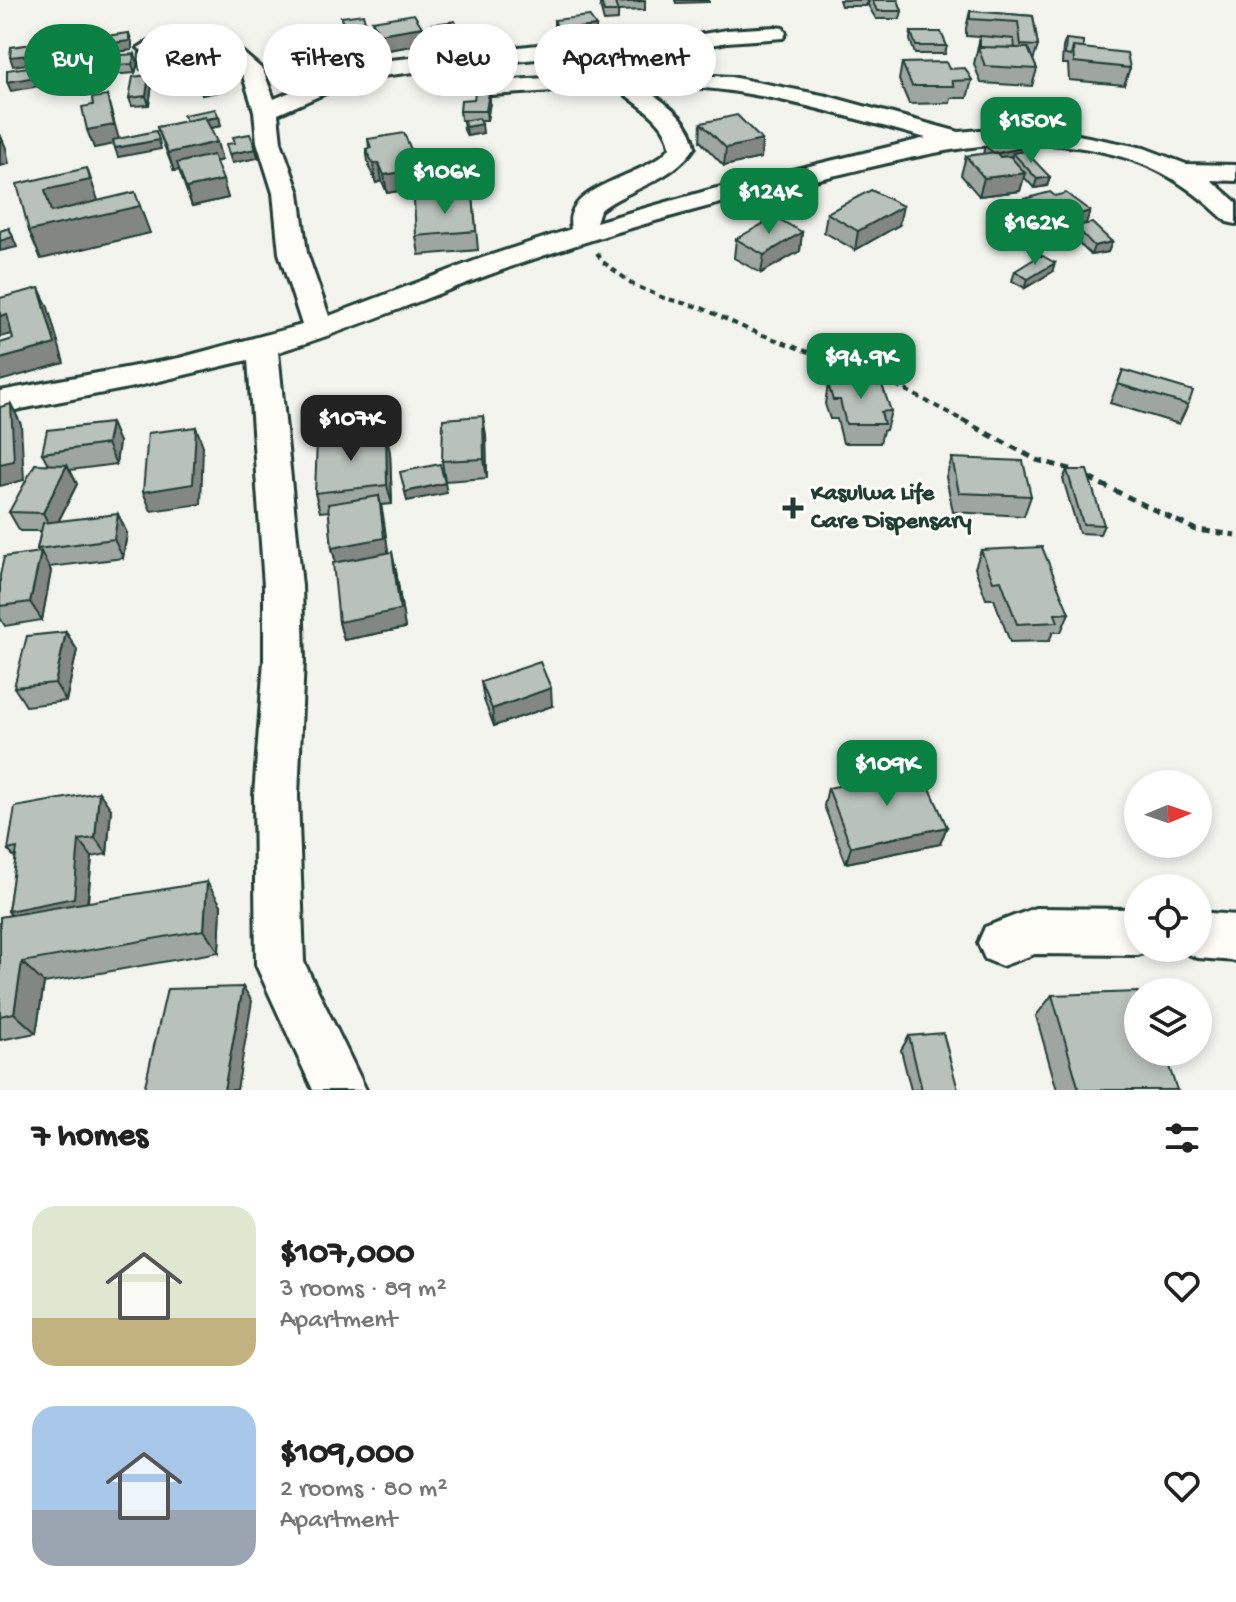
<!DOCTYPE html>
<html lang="en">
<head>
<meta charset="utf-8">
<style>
	:root { --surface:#fff; --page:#f2f2f2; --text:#222; --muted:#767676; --accent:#0b8043 }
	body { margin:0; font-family:"Gochi Hand",sans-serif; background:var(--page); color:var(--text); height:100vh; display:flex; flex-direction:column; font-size:30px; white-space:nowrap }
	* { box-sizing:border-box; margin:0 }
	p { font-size:26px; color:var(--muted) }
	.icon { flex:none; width:44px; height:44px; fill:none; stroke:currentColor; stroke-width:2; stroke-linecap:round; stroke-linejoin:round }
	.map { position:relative; height:1090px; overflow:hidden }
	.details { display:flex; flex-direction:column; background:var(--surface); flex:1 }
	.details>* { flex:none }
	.top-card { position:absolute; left:24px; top:24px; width:800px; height:72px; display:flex; gap:16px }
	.needle { width:52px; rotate:88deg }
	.controls { position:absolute; left:1124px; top:770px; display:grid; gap:16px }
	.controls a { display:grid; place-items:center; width:88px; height:88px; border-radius:50%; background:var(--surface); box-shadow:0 4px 12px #0003; font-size:40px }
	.price { position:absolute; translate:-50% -68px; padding:0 18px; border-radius:16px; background:var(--accent); color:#fff; font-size:26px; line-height:52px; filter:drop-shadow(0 2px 4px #0008) }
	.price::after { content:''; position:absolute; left:50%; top:48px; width:24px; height:18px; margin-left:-12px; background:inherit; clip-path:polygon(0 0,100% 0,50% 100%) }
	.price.active { background:#222; color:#fff }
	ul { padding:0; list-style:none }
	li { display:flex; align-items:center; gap:24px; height:200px; padding:0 32px }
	li span { display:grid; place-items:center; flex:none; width:224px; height:160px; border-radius:24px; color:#555 }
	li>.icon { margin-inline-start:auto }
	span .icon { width:96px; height:96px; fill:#fffc; stroke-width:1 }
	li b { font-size:34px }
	h2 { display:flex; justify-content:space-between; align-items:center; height:96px; padding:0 32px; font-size:34px }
	.tag { padding:0 28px; border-radius:36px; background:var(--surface); box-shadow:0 4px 12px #0003; font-size:28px; line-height:72px }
	.tag.active { background:var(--accent); color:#fff }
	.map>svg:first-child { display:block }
</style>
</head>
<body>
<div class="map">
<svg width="1236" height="1090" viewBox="0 0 1236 1090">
	<rect width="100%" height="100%" fill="#f4f4ef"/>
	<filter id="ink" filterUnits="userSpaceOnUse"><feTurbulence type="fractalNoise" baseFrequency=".0125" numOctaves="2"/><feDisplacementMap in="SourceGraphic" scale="16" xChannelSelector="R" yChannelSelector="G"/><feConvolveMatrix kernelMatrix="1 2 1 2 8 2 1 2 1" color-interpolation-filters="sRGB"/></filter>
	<g filter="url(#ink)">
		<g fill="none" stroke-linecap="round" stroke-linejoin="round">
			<g stroke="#1f3d34" stroke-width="6">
				<path id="street" d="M775 27 783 28 786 33 783 38 727 42 654 56 548 58 484 64 496 81 646 72 731 77 827 96 959 132 990 129 1063 132 1144 148 1186 164 1236 165V181L1211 180 1236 202V224L1227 222C1196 192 1167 171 1126 158 1023 127 940 151 841 174 733 198 626 227 522 263 440 291 361 327 278 352L302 586 304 660 298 796 304 962 366 1090H313L256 965 254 796 264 660V586L248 360 134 387 0 413V391L179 358 302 325 279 253 273 193 257 142 254 111 242 73 228 63 149 55 138 48 149 41 242 52 263 70 274 99 343 69 380 61 548 44 654 42 727 30ZM462 66 475 88 491 95 616 87C636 105 667 119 670 147 649 178 561 183 571 229L482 258 329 316 307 253 299 193 281 142 278 114 358 79ZM642 86C740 82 833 113 926 138L713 189 596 222 600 210C632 187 672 181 695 147 691 118 664 103 642 86Z
					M1035 908 1138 909V948H1155L1138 955 1035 954 1002 966 985 959 978 943 985 927Z
					M1198 912 1236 915V961L1198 958 1181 951 1180 948H1198Z"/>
			</g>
			<path stroke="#1f3d34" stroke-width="4" stroke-dasharray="6 5" stroke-linecap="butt" d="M597 253 603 262 634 285 664 298 702 308 747 329 896 385 966 422"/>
			<path stroke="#1f3d34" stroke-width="5" stroke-dasharray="8 6" stroke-linecap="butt" d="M962 420 1037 460 1070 469 1196 530 1236 535"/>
			<use href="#street" fill="#fdfcf7" fill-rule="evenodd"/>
		</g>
		<path fill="#9fa6a1" stroke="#1f3d34" stroke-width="2" d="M600 0H645V10L618 11V20L604 21 600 6Z
			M675 0H709V2L676 3Z
			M839 0H867L866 6H841Z
			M869 0H898L902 11 900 19H876L868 5Z
			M970 11 1033 16 1038 46 1033 61 1037 69 1032 86 981 83 974 64 980 37 966 36V28Z
			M341 17 370 40 373 58 351 60Z
			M554 20 596 26V35L560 39 554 28Z
			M372 21 424 44 382 51 375 38Z
			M432 24 459 31 460 40H455L458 52 442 55 433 32Z
			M911 32 947 46 945 54H915L910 40Z
			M1066 39 1083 48 1130 68 1124 85 1069 80 1068 64H1062L1063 47Z
			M164 60 163 68 140 70 138 62Z
			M138 63 135 73 108 75 105 66Z
			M902 63 949 69 972 80 967 98H951L950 103 909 104 899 80Z
			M152 84 149 105 132 106 129 98Z
			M489 93 490 102 487 120H479L483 133 467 136 464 130 463 121 470 120H461L460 111 474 99Z
			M219 117 221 126 210 128 222 160 216 162 228 198 192 206 179 170 174 171 157 127Z
			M701 123 762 140 761 158 724 166 700 141Z
			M368 139 419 169 422 187 387 193 382 181 376 183 369 167 366 149 369 148Z
			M985 146 1022 148 1020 152 1050 177 1047 186 1034 188 1024 177 1020 191 979 196 961 175 966 156 983 154Z
			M473 196 478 250 419 255 416 236Z
			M1024 199 1086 224 1112 242 1108 252 1091 255 1071 236 1072 233 1037 244 1013 224 1018 205 1022 204Z
			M827 213 899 225 855 250 824 232Z
			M802 232 800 251 761 273 734 258 736 239Z
			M1015 271 1052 272 1025 288 1012 281Z
			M1123 370 1188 405 1179 424 1110 403Z
			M833 380 891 411 886 430 883 431 880 443H843L837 419H830L825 404 828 384H833Z
			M486 435 487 478 445 481 442 461Z
			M119 442 116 464 70 470 77 484 58 522 127 533 123 558 49 567 51 571 42 620 5 626 0 618V575L39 553 37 549 41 531H20L9 512 48 464 42 453Z
			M390 452 392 504 381 505 388 553 396 571 405 628 344 640 339 622 336 562 332 548 329 511 320 512 315 493Z
			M952 458 1031 496 1024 516 953 512 946 477Z
			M1067 470 1104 525 1100 534 1079 533 1063 479Z
			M981 550 1069 613 1061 632H1053L1049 641 1010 642 994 599H986L975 568Z
			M66 632 77 650 66 701 26 706 14 687Z
			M481 682 552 706 494 726 484 700Z
			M828 788 940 844 846 863 824 806Z
			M111 809 107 854 92 857 88 902 221 905 219 952 44 983 36 1033 0 1040V917L11 915 8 911 16 859 8 850Z
			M1052 995 1177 1090H1057L1036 1016Z
			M909 1036 958 1090H911L901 1050Z"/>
		<path fill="#828783" stroke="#1f3d34" stroke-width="2" d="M596 26V35L560 39 559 30Z
			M422 27 424 44 382 51 379 34Z
			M459 31 460 40H453L452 32Z
			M129 33 132 42V50L108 53 105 44Z
			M99 37 102 45 101 54 79 57 76 48Z
			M72 40 75 49 74 58 46 62 43 54 42 62 13 66 10 57 40 43 43 52Z
			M370 40 373 58 351 60 348 43Z
			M334 43 336 52 313 55 311 46Z
			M457 44 458 52 442 55 441 46Z
			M162 51 164 60 163 68 160 60Z
			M135 54 138 63 135 73 132 64Z
			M102 58 105 66 106 75 81 78 78 70Z
			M74 63 77 71V80L45 84 41 75Z
			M36 66 40 75V86L11 91 7 82Z
			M149 75 152 84 149 105 146 96Z
			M216 83 218 92 202 95 199 86Z
			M489 93 490 102 487 120 486 111Z
			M107 96 120 143 94 148 87 130Z
			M219 117 221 126 190 132 187 123Z
			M482 124 483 133 467 136 466 127Z
			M0 134 6 148 9 164 0 166Z
			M159 140 161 149 118 157 115 148Z
			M762 140 761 158 724 166 726 148Z
			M217 142 222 160 174 171 168 153Z
			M1022 148 1019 157 1013 153 1011 159 992 163 995 154Z
			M256 149 258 158 232 163 229 154Z
			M379 163 382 181 376 183 373 164Z
			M87 168 100 206H140L150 233 41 259 29 231 45 190Z
			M419 169 422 187 387 193 384 175Z
			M1025 173 1020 191 979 196 984 178Z
			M1050 177 1047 186 1034 188 1037 179Z
			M223 180 228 198 192 206 186 188Z
			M903 206 899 225 855 250 858 231Z
			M1090 211 1084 230 1075 226 1072 233 1037 244 1043 225Z
			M9 228 17 247 0 251V241Z
			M802 232 800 251 761 273 764 255Z
			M1112 242 1108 252 1091 255 1094 246Z
			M1055 263 1052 272 1025 288 1028 279Z
			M39 288 48 307 64 363 0 381V359L55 344Z
			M7 314 17 333 0 337V316Z
			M11 404 21 424 24 480 0 486V464Z
			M483 416 486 435 487 478 484 459Z
			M111 423 119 442 116 464 107 444Z
			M196 427 203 446 201 504 151 511 143 492Z
			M386 433 390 452 392 504 387 485Z
			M67 465 77 484 53 532 43 513Z
			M445 483 447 493 407 501 405 492Z
			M379 496 383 515 389 557 337 567 332 548Z
			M118 514 127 533 123 558 114 539Z
			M41 552 51 571 42 620 30 602Z
			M392 552 396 571 405 628 344 640 339 622Z
			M66 632 77 650 66 701 55 683Z
			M551 688 552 706 494 726 492 709Z
			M99 792 111 809 107 854 95 838Z
			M947 827 940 844 846 863 851 847Z
			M79 840 92 857 86 914 22 927 8 911Z
			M207 882 221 905 219 952 204 930Z
			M22 962 44 983 36 1033 14 1013Z
			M243 987 252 1001 237 1090H224Z"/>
		<path fill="#b9c1bb" stroke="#1f3d34" stroke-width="2" d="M601 0H645V1L615 3 618 12H604Z
			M872 0H898L902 11H877Z
			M970 11 1033 16 1038 46 1021 45 1018 22 970 19Z
			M363 14 370 40 348 43 341 17Z
			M414 14 422 27 379 34 372 21Z
			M589 16 596 26 559 30 554 20Z
			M455 21 459 31 452 32 457 44 441 46 432 24Z
			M911 32H941L947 46H916Z
			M129 33V41L105 44 106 36Z
			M331 34 334 43 311 46 309 37Z
			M980 36 1014 39 1015 48 980 47Z
			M99 37 98 46 76 48 77 39Z
			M1066 39 1083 41V48L1073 47 1071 56 1065 55Z
			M72 40 71 49 42 53 43 44Z
			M40 43 39 54 10 57 11 47Z
			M978 47 1028 48 1037 69 985 66Z
			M1073 47 1127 53 1130 68 1074 62Z
			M162 51 160 60 138 62 139 53Z
			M135 54 132 64 105 66 109 56Z
			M102 58 103 66 78 70V61Z
			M946 62 949 69 965 68 972 80 952 81 954 86H912L902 63Z
			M74 63 73 71 41 75 42 64Z
			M36 66V77L7 82V70Z
			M210 67 216 83 199 86 194 70Z
			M149 75 146 96 129 98 133 77Z
			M475 93H489L486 111H460L461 100 474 99Z
			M107 96 114 125 87 130 82 107 93 105 92 98Z
			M215 109 219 117 206 119 205 117 186 121 183 115Z
			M737 115 762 140 726 148 701 123Z
			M205 117 217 142 168 153 157 127Z
			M479 118 482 124 466 127 463 121Z
			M156 131 159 140 115 148 113 140Z
			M404 133 419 169 384 175 379 163 373 164 366 149 371 148 368 139Z
			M250 134 256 149 229 154 226 144 235 143 233 137Z
			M1012 140 1022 148 997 153H994L985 146Z
			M1025 151 1050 177 1037 179 1013 153Z
			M996 152 1000 157 1010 156 1025 173 984 178 966 156Z
			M213 155 223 180 186 188 177 163Z
			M87 168 90 180 45 190 51 212 135 192 140 206 29 231 17 184Z
			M871 190 903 206 858 231 827 213Z
			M1050 192 1055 196 1066 193 1090 211 1043 225 1018 205 1028 202 1024 199Z
			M473 196 476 231 416 236 414 200Z
			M775 217 802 232 764 255 736 239Z
			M1092 223 1112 242 1094 246 1075 226Z
			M9 228 13 237 0 241V231Z
			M1041 255 1055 263 1028 279 1015 271Z
			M39 288 55 344 0 359V343L13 339 7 314 0 316V298Z
			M1123 370 1193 391 1188 405 1118 384Z
			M833 380 881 382 891 411 881 412 884 424H846L840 400H833L828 384H834Z
			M11 404 14 461 0 464V407Z
			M483 416 484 459 442 461 443 419Z
			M111 423 107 444 42 453 47 430Z
			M196 427 193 484 143 492 148 433Z
			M386 433 387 485 315 493 317 440Z
			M952 458 1023 461 1031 496 959 493Z
			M35 464 67 465 43 513 9 512Z
			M440 464 445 483 405 492 400 472Z
			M1067 470H1087L1104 525 1083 524Z
			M379 496 384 538 332 548 328 504Z
			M118 514 114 539 37 549 43 523Z
			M1042 547 1069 613 1055 614 1058 622 1017 624 1001 580 993 581 981 550Z
			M41 552 30 602 0 606V575L4 557Z
			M392 552 400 610 339 622 333 563Z
			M66 632 55 683 14 687 27 636Z
			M540 662 551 688 492 709 481 682Z
			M922 770 947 827 851 847 828 788Z
			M99 792 95 838 79 840 74 898 8 911 17 848 8 850 15 807Z
			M207 882 204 930 22 962 14 1013 0 1016V917Z
			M243 987 224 1090H144L167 989Z
			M1138 992V1052H1164L1177 1090H1079L1052 995Z
			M943 1033 958 1090H922L909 1036Z"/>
	</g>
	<path fill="#1f3d34" stroke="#fdfcf7" stroke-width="3" d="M789 496h8v8h8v8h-8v8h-8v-8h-8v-8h8z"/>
	<g text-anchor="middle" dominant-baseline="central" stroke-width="6" stroke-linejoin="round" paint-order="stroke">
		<g font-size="24" font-weight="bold" fill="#1f3d34" stroke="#fdfcf7" text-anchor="start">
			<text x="811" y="494">Kasulwa Life<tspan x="811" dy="28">Care Dispensary</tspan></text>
		</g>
	</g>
</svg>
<div class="controls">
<a><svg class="needle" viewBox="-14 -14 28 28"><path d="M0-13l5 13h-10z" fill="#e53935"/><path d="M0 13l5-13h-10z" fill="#767676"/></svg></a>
<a><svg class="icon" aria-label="locate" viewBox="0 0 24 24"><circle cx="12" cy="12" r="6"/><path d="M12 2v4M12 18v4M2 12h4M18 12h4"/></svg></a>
<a><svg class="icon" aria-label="layers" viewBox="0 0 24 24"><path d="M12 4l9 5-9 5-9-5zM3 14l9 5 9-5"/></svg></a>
</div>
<b class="price" style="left:1031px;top:165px">$150K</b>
<b class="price" style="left:445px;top:216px">$106K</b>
<b class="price" style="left:769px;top:236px">$124K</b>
<b class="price" style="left:1035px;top:267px">$162K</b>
<b class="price" style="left:861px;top:401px">$94.9K</b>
<b class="price active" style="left:351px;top:463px">$107K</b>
<b class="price" style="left:887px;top:808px">$109K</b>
<div class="top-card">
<a class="tag active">Buy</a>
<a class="tag">Rent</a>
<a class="tag">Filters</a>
<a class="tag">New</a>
<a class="tag">Apartment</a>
</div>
</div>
<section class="details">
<h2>7 homes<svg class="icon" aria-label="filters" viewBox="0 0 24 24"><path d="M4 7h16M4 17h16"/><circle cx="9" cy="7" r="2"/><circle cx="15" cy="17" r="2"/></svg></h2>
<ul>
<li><span style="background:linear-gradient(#dfe7d0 70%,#c2b280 0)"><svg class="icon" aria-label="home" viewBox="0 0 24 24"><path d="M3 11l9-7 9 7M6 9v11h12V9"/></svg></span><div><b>$107,000</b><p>3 rooms · 89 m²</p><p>Apartment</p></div><svg class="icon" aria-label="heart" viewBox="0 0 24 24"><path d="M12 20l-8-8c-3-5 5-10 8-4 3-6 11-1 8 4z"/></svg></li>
<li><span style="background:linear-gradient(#a9c7e8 65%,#9aa5b1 0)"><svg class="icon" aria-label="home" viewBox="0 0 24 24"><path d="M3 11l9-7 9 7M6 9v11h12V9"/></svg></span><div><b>$109,000</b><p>2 rooms · 80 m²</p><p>Apartment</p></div><svg class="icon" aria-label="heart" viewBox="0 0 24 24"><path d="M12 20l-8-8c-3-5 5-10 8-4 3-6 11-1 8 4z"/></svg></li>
</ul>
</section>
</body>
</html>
